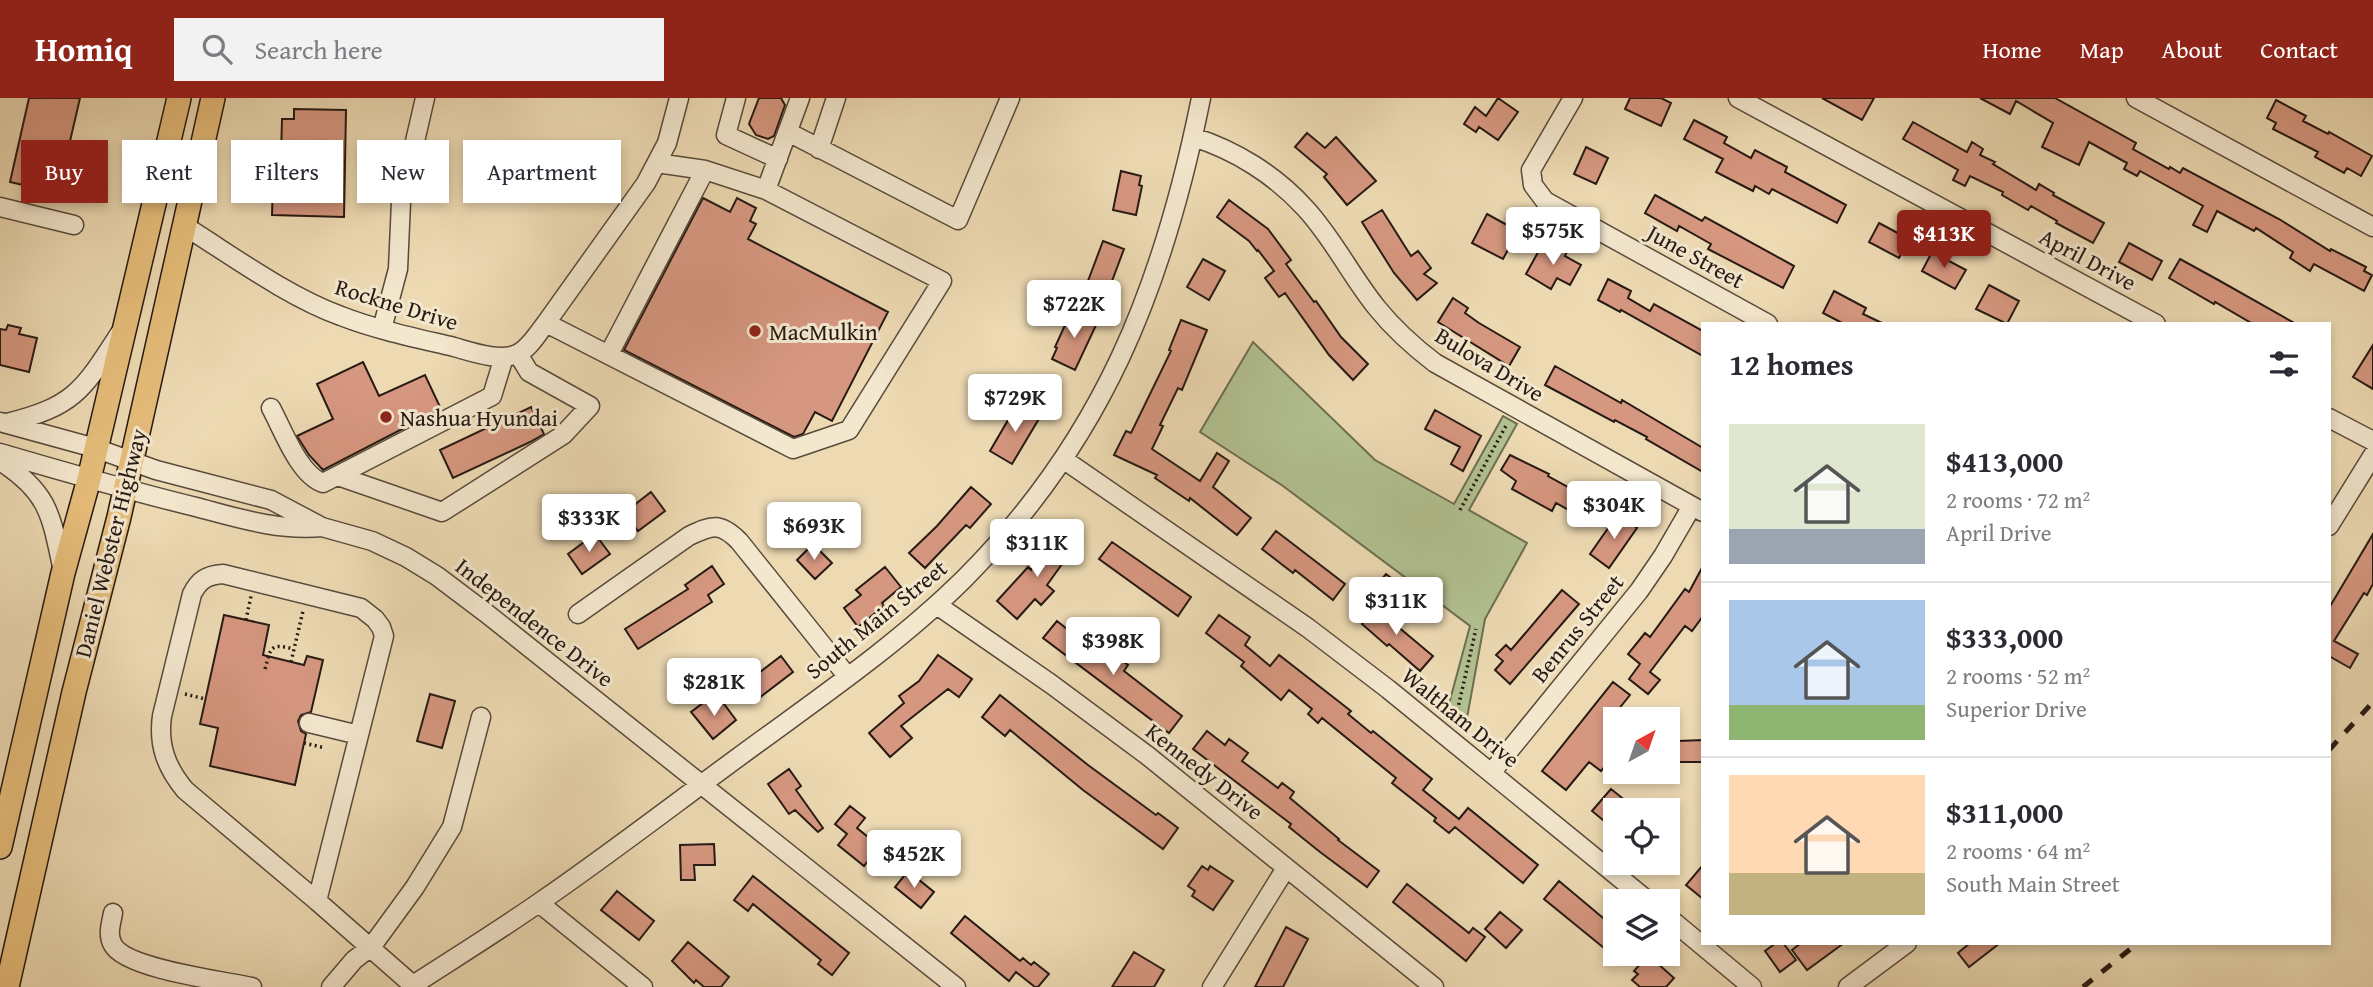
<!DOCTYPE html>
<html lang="en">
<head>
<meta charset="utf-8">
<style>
	:root { --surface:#fff; --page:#f2f2f3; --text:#2b2b33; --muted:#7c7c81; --line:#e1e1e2; --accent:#8f2418 }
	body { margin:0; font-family:"Gentium Book Plus",serif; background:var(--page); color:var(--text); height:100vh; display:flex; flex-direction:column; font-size:26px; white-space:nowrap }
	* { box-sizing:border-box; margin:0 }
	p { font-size:23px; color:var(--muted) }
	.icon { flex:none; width:38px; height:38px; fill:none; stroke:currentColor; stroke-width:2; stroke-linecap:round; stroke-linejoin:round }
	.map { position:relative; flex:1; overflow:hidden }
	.panel { position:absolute; left:1701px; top:224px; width:630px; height:623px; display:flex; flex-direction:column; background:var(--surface); border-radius:0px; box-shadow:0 4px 10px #0003 }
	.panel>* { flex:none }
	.hud { position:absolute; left:21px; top:42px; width:665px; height:63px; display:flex; gap:14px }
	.needle { width:46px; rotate:40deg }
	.controls { position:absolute; left:1603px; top:609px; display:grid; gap:14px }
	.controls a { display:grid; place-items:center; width:77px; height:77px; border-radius:0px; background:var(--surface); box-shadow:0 4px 10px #0003; font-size:35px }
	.price { position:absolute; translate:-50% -60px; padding:0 16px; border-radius:7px; background:#fff; color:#222; font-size:23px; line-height:46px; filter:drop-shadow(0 2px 4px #0008) }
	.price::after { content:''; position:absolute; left:50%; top:42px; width:21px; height:16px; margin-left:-10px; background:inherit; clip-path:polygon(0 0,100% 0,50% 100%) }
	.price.selected { background:var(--accent); color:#fff }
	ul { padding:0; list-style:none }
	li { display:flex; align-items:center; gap:21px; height:175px; padding:0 28px }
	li+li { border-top:2px solid var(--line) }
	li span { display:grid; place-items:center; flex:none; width:196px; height:140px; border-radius:0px; color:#555 }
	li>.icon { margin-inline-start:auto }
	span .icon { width:84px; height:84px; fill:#fffc; stroke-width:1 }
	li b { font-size:30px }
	h2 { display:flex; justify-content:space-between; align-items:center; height:84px; padding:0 28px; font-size:30px }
	.pill { padding:0 24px; border-radius:0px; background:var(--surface); box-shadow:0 4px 10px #0003; font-size:24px; line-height:63px }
	.pill.selected { background:var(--accent); color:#fff }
	header { display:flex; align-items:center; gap:42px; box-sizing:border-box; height:98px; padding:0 35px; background:var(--accent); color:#fff }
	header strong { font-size:33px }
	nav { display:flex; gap:38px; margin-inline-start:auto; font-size:24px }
	.search { width:490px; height:63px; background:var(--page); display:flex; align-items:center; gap:18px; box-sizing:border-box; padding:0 24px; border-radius:0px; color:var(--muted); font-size:26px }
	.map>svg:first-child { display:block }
</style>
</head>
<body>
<header>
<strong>Homiq</strong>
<div class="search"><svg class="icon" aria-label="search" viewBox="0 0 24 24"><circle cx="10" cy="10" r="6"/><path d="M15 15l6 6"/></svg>Search here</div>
<nav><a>Home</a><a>Map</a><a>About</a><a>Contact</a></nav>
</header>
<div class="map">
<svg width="2373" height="889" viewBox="0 0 2373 889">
	<rect width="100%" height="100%" fill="#eddab3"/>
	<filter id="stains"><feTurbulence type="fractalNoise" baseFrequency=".00286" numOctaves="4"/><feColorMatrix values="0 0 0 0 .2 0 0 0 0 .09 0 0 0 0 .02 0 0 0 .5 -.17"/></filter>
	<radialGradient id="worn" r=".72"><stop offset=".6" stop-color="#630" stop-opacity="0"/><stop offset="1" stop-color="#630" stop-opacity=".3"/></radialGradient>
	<path fill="#b2c191" stroke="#6c6e52" stroke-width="2" d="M1253 244 1375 362 1454 406 1503 318 1517 326 1469 412 1527 445 1485 521 1465 631 1446 617 1470 528 1283 388 1200 334Z"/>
	<path fill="#d69780" stroke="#271a13" stroke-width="2" d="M29 0H80L58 95 10 84Z
		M759 0H781L785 7 774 38 768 41 756 37 749 26Z
		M1498 0 1518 14 1498 42 1479 29 1476 34 1464 26 1475 9 1486 18Z
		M1630 0H1661L1671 5 1661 28 1625 11Z
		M1822 0H1874L1862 22Z
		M1980 0H2055L2136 45 2133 51 2169 71 2170 69 2180 75 2183 70 2279 121 2330 153 2331 151 2366 169 2364 173 2372 177 2364 193 2314 166 2310 173 2290 160 2293 154 2256 130 2254 133 2217 113 2207 134 2193 127 2203 108 2140 73 2137 78 2124 71 2127 65 2089 44 2079 67 2042 49 2053 25 2016 3 2010 16Z
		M2276 2 2306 18 2303 23 2328 36 2329 34 2372 58 2361 78 2347 70 2344 75 2315 59 2318 54 2273 31 2276 25 2267 20Z
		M294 11 346 12 344 119 272 117 273 81H263V57L281 58 282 21H294Z
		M1694 22 1727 39 1724 45 1751 60 1755 52 1787 69 1785 74 1846 107 1837 125 1772 91 1769 96 1755 88 1753 93 1716 74 1723 61 1684 41Z
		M1913 24 1967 54 1972 44 1983 51 1980 57 1995 64 1993 66 2036 92 2039 86 2054 95 2053 97 2104 125 2093 145 2056 125 2057 123 2031 108 2028 112 2002 97 2003 94 1970 78 1965 88 1953 82 1958 72 1903 41Z
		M1307 35 1325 50 1336 39 1376 83 1347 107 1324 79 1327 76 1295 49Z
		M1586 49 1608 60 1596 86 1574 76Z
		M1121 73 1141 78 1139 87 1142 88 1136 117 1113 112Z
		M1655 97 1702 123 1705 119 1794 168 1783 190 1708 151 1711 146 1679 128 1677 133 1645 115Z
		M703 100 730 114 737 100 756 110 750 123 756 126 748 141 888 214 832 323 815 314 803 336 794 339 624 252Z
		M1229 102 1268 131 1291 162 1286 166 1314 204 1316 203 1341 239 1368 266 1353 282 1329 257 1285 195 1279 199 1265 180 1274 173 1258 152 1257 153 1249 143 1217 119Z
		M1382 112 1411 158 1418 153 1431 170 1424 176 1437 185 1417 202 1394 175 1362 124Z
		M1487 116 1518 133 1503 161 1472 145Z
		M1879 125 1909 141 1899 160 1869 144Z
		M1103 143 1124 151 1106 199 1085 191Z
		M2129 145 2162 163 2152 182 2119 164Z
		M1553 146 1567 154 1565 158 1581 167 1570 187 1557 180 1551 191 1526 176 1542 147 1550 151Z
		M1932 154 1966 172 1955 191 1922 173Z
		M1203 161 1225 173 1209 202 1187 189Z
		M2180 161 2220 183 2296 226H2253L2215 204 2214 206 2169 180Z
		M1608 181 1631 193 1628 200 1650 213 1654 206 1703 233V258L1621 212 1620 214 1598 202Z
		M1989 187 2019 203 2007 226 1976 211Z
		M1834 193 1866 210 1863 216 1884 226H1844L1823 215Z
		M1453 200 1468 210 1465 215 1479 225 1520 249 1509 268 1438 224Z
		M1071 214 1097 225 1075 272 1052 261 1057 250 1055 249Z
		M1181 222 1207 232 1182 292 1178 290 1160 327 1163 328 1152 351 1200 383 1217 355 1229 363 1213 389 1251 420 1237 437 1190 400 1189 403 1155 380 1157 377 1114 357 1126 333 1131 335 1171 253 1169 252Z
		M8 227 21 230 19 236 37 240 29 274 0 267V231L6 232Z
		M2373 247V291L2353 279Z
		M363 264 379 298 425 277 441 311 323 372 309 357 297 338 333 321 317 286Z
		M1555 268 1621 305 1622 302 1703 350V374L1646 341 1647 339 1615 322 1614 324 1545 287Z
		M1018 305 1040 319 1012 366 990 353Z
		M531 309 544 336 530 344 453 380 440 352Z
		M1435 312 1481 338 1463 373 1451 366 1460 349 1425 331Z
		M1510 357 1549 376 1548 378 1584 398 1574 415 1556 405 1552 413 1512 391 1516 383 1501 372Z
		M971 389 991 406 970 430 966 427 925 470 909 455 937 428Z
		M651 394 665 413 638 433 624 415Z
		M1618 416 1637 430 1609 470 1590 456Z
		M1276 433 1345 486 1333 502 1295 472 1293 475 1262 451Z
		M1057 435 1075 448 1047 487 1054 493 1041 507 1035 501 1017 521 997 503 1028 469 1031 472Z
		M595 436 610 456 582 476 568 456Z
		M2373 436V486L2367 497 2364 495 2334 543 2358 556 2350 570 2329 558V510Z
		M1112 444 1191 499 1178 518 1099 461Z
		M813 446 832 465 815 481 797 462Z
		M712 468 724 486 708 497 712 504 638 551 625 531 688 491 685 487Z
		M1703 468V518L1692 533 1685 528 1650 574 1660 582 1648 596 1629 581 1640 566 1628 556 1645 535 1650 539 1685 491 1689 494Z
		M885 469 901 489 882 505 884 508 858 529 844 510 861 497 856 492Z
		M1386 476 1400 487 1385 504 1372 492Z
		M1562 492 1579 506 1510 586 1495 572 1503 563 1496 557 1506 547 1511 552Z
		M1382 504 1395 516 1390 522 1433 558 1420 573 1389 546 1387 548 1362 526Z
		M224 517 269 527 263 557 304 567 307 558 323 562 311 614 301 617 298 623 301 633 306 636 295 687 210 668 218 630 200 626Z
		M1219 517 1250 539 1245 547 1270 568 1279 557 1351 613 1348 616 1371 635 1373 633 1432 681 1423 692 1459 721 1468 710 1538 767 1523 785 1455 729 1449 735 1434 723 1436 720 1392 685 1396 680 1322 620 1318 625 1308 616 1312 611 1289 592 1281 602 1241 568 1244 564 1206 535Z
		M1057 523 1108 564 1113 556 1128 567 1124 573 1182 618 1169 635 1043 540Z
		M938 557 972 581 959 599 948 591 901 628 912 640 890 659 869 635 904 605 899 598 919 583Z
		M781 558 793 574 759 600 747 584Z
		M1613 584 1630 597 1618 612 1625 617 1622 621H1615V655L1601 673 1589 664 1566 692 1542 673Z
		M430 596 455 603 442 650 417 643Z
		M1000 597 1088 667 1156 717 1158 715 1178 730 1163 751 1083 692 1010 632 1005 638 982 619Z
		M707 602 712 609 721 602 736 622 713 641 691 614Z
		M1207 633 1225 647 1229 641 1248 655 1242 663 1278 690 1282 685 1294 694 1290 700 1339 741 1338 742 1379 773 1367 789 1320 754 1289 729 1291 726 1193 651Z
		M1703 642V664H1678V643Z
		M789 671 801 688 796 692 823 730 818 734 795 712 789 716 768 686Z
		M1611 691 1626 703 1618 712H1615V732L1592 713Z
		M850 708 865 720 857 730 879 748 864 768 838 747 847 736 835 726Z
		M714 746 715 767H694L695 782H681L680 747Z
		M1703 767V801L1686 787Z
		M1202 768 1208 772 1210 768 1233 783 1213 812 1192 798 1195 793 1188 788Z
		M908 773 934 794 921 810 895 789Z
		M753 778 849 855 832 877 818 866 821 862 753 806 748 813 734 802Z
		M1559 783 1615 830V859L1544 801Z
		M1407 786 1469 835 1473 830 1485 839 1466 863 1393 804Z
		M617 793 654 823 639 842 601 812Z
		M1500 814 1522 832 1506 850 1485 831Z
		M965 818 1020 863 1023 860 1031 867 1034 864 1049 876 1038 889H1035L1016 874 1009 883 951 835Z
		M1286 829 1308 841 1283 889H1255Z
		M688 844 729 879 721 889H704L696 882 694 885 672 863Z
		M1776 845H1783L1796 862 1780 874 1765 853Z
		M1801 845H1844L1807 872 1792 852Z
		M1970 845H2000L1969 869 1958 855Z
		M1134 854 1164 872 1154 889H1112Z
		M1648 857 1674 880 1666 889H1640L1632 882 1638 876 1634 873Z"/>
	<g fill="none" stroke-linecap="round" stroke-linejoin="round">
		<g stroke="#584a3b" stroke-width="21">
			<path id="minor" d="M736 0 726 37 778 61
				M1573 0 1531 72 1533 87 1545 103 1768 226
				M1738 0 2156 226
				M2136 0 2373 129
				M788 34 958 122 1010 0
				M1193 39C1235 52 1275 77 1305 110 1333 140 1351 178 1377 210 1394 231 1414 249 1435 265L1703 414
				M819 51 836 0
				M657 65 705 72 766 92 800 0
				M0 109 74 127
				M183 127C231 157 288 199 341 218 377 232 416 240 454 249 472 254 500 264 517 256 529 251 538 235 546 225L646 85 667 45 679 0
				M546 225 793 351 849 332 942 183 766 92
				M382 231 398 171 401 104 425 0
				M609 256 705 72
				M271 310C283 332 299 377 323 385L492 298 504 259
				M2329 320 2373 343
				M0 324 95 350 156 372 271 402 322 429 372 443 406 459 437 478 486 515 956 889
				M7 325C75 308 83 292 120 235
				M0 355C65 374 130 393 196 409 238 420 278 433 322 429
				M1063 361 1308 530 1388 591 1648 803
				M0 363C50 395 51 418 63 473
				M338 378 442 414 563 337 590 308 529 274 518 256
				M2329 428 2373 357
				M937 507 1051 586 1148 658 1434 889
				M578 516 689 438C712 427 720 424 739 443L848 579
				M309 625 359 637
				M1491 675 1639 493 1663 458 1692 408
				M317 803 185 692C166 669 158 647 162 618L192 496C199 482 207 477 223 476L361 510 375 521 381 529 384 538 317 803 415 889
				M539 805 643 889
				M113 815C111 826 107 837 113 847 126 871 224 883 252 889
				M1668 819 1752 889
				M331 889 354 862 372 848 415 789 452 729 481 619
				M410 889C453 861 497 834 540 804 607 758 673 707 740 658 816 602 896 548 964 481 1103 342 1163 189 1201 0
				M1212 889 1286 770
				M1848 889 1907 845"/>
		</g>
		<g stroke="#271a13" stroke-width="26">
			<path id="major" d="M0 749 63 475 89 381 179 0
				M7 889 74 594 119 419 213 0"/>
		</g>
		<path stroke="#271a13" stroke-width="3.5" stroke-dasharray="2 3.5" stroke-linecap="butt" d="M1460 412 1507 326
			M246 522 251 498
			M291 564 303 513
			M265 571C271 549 270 545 294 551
			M185 596 205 601
			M1455 623 1476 531
			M304 645 325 650"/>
		<use href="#minor" stroke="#f3e7ce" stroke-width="18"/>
		<use href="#major" stroke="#e6bd7a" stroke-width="23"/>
		<path stroke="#271a13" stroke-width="5" stroke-dasharray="12 12" stroke-linecap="butt" d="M2329 652 2373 604
			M2083 889 2138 845"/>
	</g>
	<g fill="#8f2418" stroke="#f3e7ce" stroke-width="2.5">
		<circle cx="755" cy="233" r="7"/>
		<circle cx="386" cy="319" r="7"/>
	</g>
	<g text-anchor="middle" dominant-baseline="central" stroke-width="6" stroke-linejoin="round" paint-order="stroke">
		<g font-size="23" fill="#271a13" stroke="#f3e7ce">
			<text transform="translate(1696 158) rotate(29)">June Street</text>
			<text transform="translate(2088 161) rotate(28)">April Drive</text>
			<text transform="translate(397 206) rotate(17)">Rockne Drive</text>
			<text transform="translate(1490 266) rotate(31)">Bulova Drive</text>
			<text transform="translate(110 445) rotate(-76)">Daniel Webster Highway</text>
			<text transform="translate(876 521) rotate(-39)">South Main Street</text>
			<text transform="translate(535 524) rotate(38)">Independence Drive</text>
			<text transform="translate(1577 530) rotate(-51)">Benrus Street</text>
			<text transform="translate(1461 619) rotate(39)">Waltham Drive</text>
			<text transform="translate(1205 673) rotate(38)">Kennedy Drive</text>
		</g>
		<g font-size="23" fill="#271a13" stroke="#f3e7ce" text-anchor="start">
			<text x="769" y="233">MacMulkin</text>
			<text x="400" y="319">Nashua Hyundai</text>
		</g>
	</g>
	<rect width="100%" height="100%" filter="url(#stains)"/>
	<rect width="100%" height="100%" fill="url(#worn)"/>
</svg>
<div class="controls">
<a><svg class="needle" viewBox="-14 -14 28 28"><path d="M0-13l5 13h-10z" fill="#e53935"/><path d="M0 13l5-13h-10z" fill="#7c7c81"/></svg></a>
<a><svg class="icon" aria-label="locate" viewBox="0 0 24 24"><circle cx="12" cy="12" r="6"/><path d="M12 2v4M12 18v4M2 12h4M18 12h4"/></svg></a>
<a><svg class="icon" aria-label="layers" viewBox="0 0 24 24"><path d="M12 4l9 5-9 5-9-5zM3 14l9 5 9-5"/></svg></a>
</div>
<b class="price" style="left:1553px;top:169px">$575K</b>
<b class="price selected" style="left:1944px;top:172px">$413K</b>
<b class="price" style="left:1074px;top:242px">$722K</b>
<b class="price" style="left:1015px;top:336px">$729K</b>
<b class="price" style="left:1614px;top:443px">$304K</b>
<b class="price" style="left:589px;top:456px">$333K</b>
<b class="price" style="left:814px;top:464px">$693K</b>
<b class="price" style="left:1037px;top:481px">$311K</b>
<b class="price" style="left:1396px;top:539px">$311K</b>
<b class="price" style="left:1113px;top:579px">$398K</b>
<b class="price" style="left:714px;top:620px">$281K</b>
<b class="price" style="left:914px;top:792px">$452K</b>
<div class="hud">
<a class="pill selected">Buy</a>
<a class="pill">Rent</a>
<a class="pill">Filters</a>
<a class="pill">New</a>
<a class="pill">Apartment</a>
</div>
<section class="panel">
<h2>12 homes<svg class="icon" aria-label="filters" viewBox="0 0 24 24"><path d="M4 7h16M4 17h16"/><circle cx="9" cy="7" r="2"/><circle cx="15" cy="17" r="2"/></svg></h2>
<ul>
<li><span style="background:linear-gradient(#dfe7d0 75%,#9aa5b1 0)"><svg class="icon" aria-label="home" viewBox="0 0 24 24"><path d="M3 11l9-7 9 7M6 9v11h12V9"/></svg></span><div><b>$413,000</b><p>2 rooms · 72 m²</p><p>April Drive</p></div></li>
<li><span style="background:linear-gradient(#a9c7e8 75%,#8fb573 0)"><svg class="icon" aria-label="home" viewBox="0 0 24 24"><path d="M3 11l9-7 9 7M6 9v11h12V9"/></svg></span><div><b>$333,000</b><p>2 rooms · 52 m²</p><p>Superior Drive</p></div></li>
<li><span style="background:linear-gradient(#ffd9b3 70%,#c2b280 0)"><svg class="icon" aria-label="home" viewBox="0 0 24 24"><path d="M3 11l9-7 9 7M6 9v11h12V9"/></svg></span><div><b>$311,000</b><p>2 rooms · 64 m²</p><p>South Main Street</p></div></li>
</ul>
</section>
</div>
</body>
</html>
